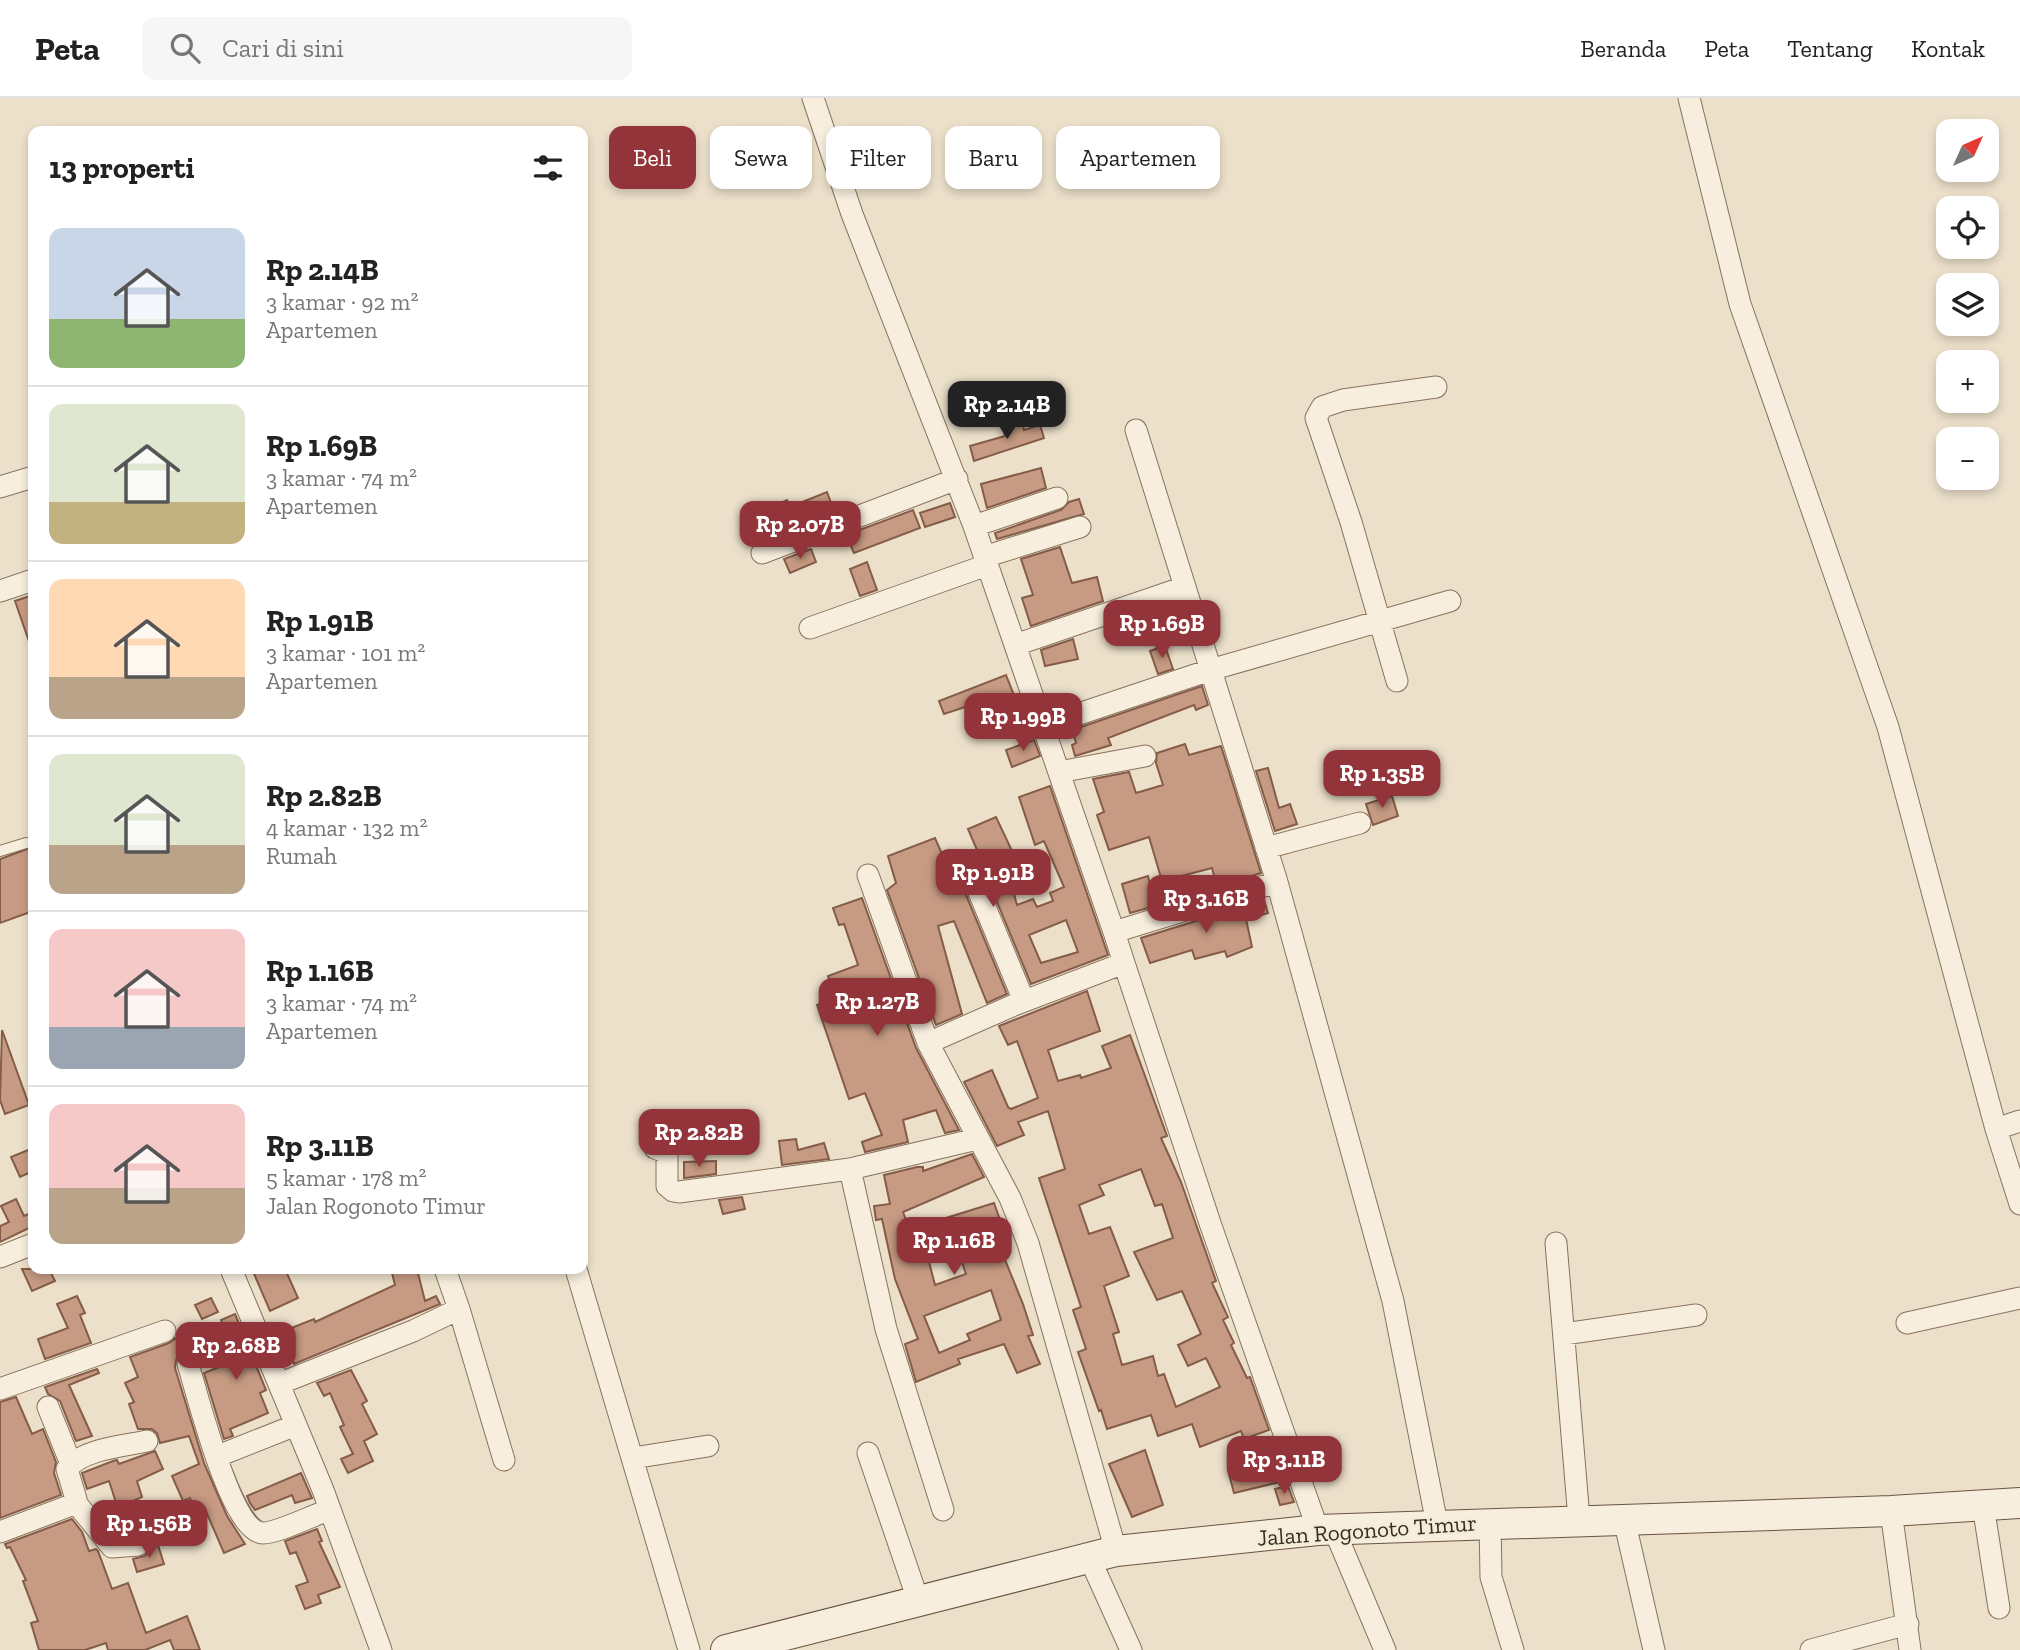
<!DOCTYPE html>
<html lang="id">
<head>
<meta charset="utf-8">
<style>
	:root { --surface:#fff; --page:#f6f6f6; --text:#222; --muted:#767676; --line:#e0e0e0; --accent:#923439 }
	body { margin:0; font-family:"Zilla Slab",serif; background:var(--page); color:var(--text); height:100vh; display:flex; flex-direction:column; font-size:26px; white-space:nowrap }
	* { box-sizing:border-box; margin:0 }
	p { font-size:23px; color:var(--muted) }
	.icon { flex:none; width:38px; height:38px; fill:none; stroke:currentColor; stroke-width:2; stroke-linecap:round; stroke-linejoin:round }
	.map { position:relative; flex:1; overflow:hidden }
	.side { position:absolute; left:28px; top:28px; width:560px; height:1148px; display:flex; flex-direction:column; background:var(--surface); border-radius:14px; box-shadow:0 4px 10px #0003 }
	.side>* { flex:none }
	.banner { position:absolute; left:609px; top:28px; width:665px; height:63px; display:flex; gap:14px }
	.needle { width:46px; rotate:45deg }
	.buttons { position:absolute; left:1936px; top:21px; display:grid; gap:14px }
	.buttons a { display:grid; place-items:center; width:63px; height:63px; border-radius:14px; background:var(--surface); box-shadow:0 4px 10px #0003; font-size:35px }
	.price { position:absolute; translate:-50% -60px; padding:0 16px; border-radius:14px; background:var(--accent); color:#fff; font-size:23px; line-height:46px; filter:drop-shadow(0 2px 4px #0008) }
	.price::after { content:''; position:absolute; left:50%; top:42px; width:21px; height:16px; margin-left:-10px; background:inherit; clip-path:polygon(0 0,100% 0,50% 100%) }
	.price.selected { background:#222; color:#fff }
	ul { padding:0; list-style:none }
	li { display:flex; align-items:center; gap:21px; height:175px; padding:0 21px }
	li+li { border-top:2px solid var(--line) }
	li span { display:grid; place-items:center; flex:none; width:196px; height:140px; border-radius:14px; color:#555 }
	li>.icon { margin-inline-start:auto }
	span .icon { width:84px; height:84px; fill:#fffc; stroke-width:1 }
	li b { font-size:30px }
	h2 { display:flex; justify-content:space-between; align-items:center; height:84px; padding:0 21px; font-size:30px }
	.chip { padding:0 24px; border-radius:14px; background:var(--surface); box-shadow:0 4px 10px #0003; font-size:24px; line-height:63px }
	.chip.selected { background:var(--accent); color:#fff }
	header { display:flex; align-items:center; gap:42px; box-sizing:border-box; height:98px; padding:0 35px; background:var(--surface); border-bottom:2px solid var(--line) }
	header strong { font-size:33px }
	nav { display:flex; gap:38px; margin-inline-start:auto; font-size:24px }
	.search { width:490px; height:63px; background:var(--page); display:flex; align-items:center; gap:18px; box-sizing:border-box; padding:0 24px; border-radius:14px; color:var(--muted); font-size:26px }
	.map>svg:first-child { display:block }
</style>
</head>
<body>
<header>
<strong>Peta</strong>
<div class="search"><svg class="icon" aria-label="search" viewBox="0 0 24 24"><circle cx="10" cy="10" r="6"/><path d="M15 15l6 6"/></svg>Cari di sini</div>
<nav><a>Beranda</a><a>Peta</a><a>Tentang</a><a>Kontak</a></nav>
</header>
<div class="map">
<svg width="2020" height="1552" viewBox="0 0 2020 1552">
	<rect width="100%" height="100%" fill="#ece0ca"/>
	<path fill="#c79b83" stroke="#855c47" stroke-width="2" fill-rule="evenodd" d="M1022 324 1024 332 1040 327 1044 340 974 363 970 348 1005 338 1003 330Z
		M1041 370 1046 390 987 410 981 386Z
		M827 394 834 413 780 434 771 409 787 402 790 409Z
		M1079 401 1084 416 997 441 995 435 1061 412 1069 404Z
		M950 405 955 419 925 429 920 415Z
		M913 412 920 430 854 455 846 437Z
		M1060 449 1072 485 1097 479 1103 503 1031 528 1022 500 1033 497 1021 461Z
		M811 451 816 464 790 475 784 461Z
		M867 464 877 492 860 498 850 471Z
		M33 497V548L31 549 15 503Z
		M1073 541 1078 561 1045 568 1041 552Z
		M1165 548 1173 571 1158 576 1150 553Z
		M1006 577 1019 610 986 622 980 604 944 616 939 603Z
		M1202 588 1208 607 1196 612 1194 607 1108 640 1111 647 1075 658 1072 647 1076 645 1072 632Z
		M1034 642 1040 658 1012 669 1006 652Z
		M1185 646 1189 657 1221 648 1261 775 1217 789 1212 770 1162 783 1149 739 1109 752 1097 717 1104 714 1093 681 1129 674 1136 695 1163 687 1156 665 1157 655Z
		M1268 670 1279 710 1290 706 1297 726 1275 733 1256 673Z
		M1050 688 1108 857 1031 886 983 770 973 762 965 763 958 773 959 780 1007 896 987 905 954 823 938 828 962 916 936 927 887 792 896 785 888 758 935 740 946 765 977 752 968 731 996 719 1013 755 1004 759 1017 807 1033 801 1037 809 1053 803 1050 795 1064 789 1044 743 1035 747 1019 699ZM1066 822 1078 854 1041 865 1029 837Z
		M1392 698 1398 718 1373 727 1366 706Z
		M33 749V813L0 825V761Z
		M1148 778 1155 808 1130 815 1122 786Z
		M862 800 916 950 959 1032 945 1035 936 1012 903 1022 908 1044 865 1054 862 1044 882 1037 865 995 849 1001 817 907 836 901 828 878 858 867 844 826 839 827 833 810Z
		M1264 802 1268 815 1246 821 1252 849 1227 859 1225 853 1195 861 1192 852 1150 865 1141 840Z
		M1087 893 1100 933 1048 952 1058 983 1080 977 1081 980 1111 970 1102 948 1130 937 1167 1038 1161 1040 1181 1084 1216 1183 1212 1185 1228 1219 1223 1222 1234 1245 1231 1247 1247 1280 1250 1279 1269 1332 1244 1341 1241 1333 1200 1349 1192 1326 1158 1338 1151 1317 1107 1331 1101 1312 1099 1313 1078 1254 1086 1251 1073 1212 1081 1209 1039 1080 1065 1071 1048 1013 1018 1024 1024 1037 997 1048 964 984 992 972 1008 1009 1011 1011 1038 1000 1017 943 1008 947 999 928ZM1141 1071 1155 1108 1162 1106 1173 1140 1134 1154 1157 1202 1182 1193 1201 1236 1178 1247 1188 1268 1206 1260 1220 1289 1176 1309 1164 1276 1158 1278 1153 1258 1122 1267 1113 1236 1119 1234 1104 1188 1129 1178 1110 1129 1089 1136 1079 1107 1104 1097 1099 1087Z
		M2 932 29 1007 5 1016 0 1002Z
		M796 1041 798 1052 824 1045 829 1061 782 1067 779 1043Z
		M33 1050V1073L20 1079 11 1059Z
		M972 1056 984 1079 903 1114 910 1132 920 1129 935 1187 966 1176 946 1120 994 1105 1000 1122 990 1125 1023 1206 1033 1237 1028 1238 1040 1266 1017 1275 1004 1246 958 1261 960 1266 916 1284 905 1246 918 1241 895 1181 882 1121 876 1122 874 1108 890 1106 884 1077 917 1069H923V1073ZM991 1192 1001 1222 967 1236 970 1242 939 1255 924 1218Z
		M716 1063V1076L684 1080V1064Z
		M742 1099 745 1111 723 1116 719 1102Z
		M16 1101 24 1118 33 1114V1128L0 1144V1128L9 1124 1 1108Z
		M22 1171H49L55 1183 32 1193Z
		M252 1171H285L298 1200 270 1213Z
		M391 1171H417L425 1203 436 1198 440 1206 294 1266 281 1234 314 1221 315 1224 395 1187Z
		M77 1198 85 1215 80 1217 91 1245 45 1261 38 1241 68 1230 57 1206Z
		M211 1200 218 1214 202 1221 195 1207Z
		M235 1216 266 1292 260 1295 268 1315 230 1331 233 1338 224 1341 204 1275 224 1267 217 1249 230 1244 221 1222Z
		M176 1240 183 1254 176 1262 175 1270 204 1365 227 1418 245 1446 224 1455 205 1411 196 1415 190 1400 183 1403 172 1378 199 1366 189 1338 160 1345 157 1335 152 1331H138L129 1306 134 1304 125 1285 138 1279 130 1259 169 1245Z
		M97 1271 99 1275 69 1287 92 1338 76 1343 60 1303 48 1296 45 1289Z
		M351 1272 367 1303 362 1306 377 1336 364 1343 373 1363 348 1375 341 1361 353 1356 340 1329 344 1327 330 1295 324 1298 317 1285Z
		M16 1299 32 1336 43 1331 56 1364 54 1375 61 1397 0 1420V1304Z
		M1145 1352 1163 1407 1132 1419 1109 1366Z
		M155 1353 163 1371 137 1383 142 1399 135 1402 148 1438 138 1434 118 1435 114 1426 122 1423 109 1383 87 1391 82 1375 113 1363 117 1362 119 1366Z
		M1280 1364 1284 1383 1234 1395 1229 1376Z
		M301 1375 312 1400 295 1405 292 1397 255 1412 250 1405 247 1398Z
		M1288 1388 1294 1404 1280 1407 1275 1391Z
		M72 1421 82 1434 89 1453 96 1451 98 1453 112 1491 128 1485 146 1535 187 1518 200 1552H174L170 1542 145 1552H108L106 1545 85 1552H39L31 1525 38 1523 23 1483 26 1482 10 1449 7 1450 5 1446Z
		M317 1431 322 1443 319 1444 340 1489 318 1497 321 1505 305 1511 296 1488 308 1484 296 1454 290 1456 285 1443Z
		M158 1447 164 1466 137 1474 133 1461 145 1458 151 1448Z"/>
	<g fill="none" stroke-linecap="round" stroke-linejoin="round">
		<g stroke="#87725f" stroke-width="12">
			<path id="lane" d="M0 753 26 745"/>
		</g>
		<g stroke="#87725f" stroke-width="23">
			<path id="street" d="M813 0 852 116 974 428 1114 834
				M1689 0 1740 206 1888 629 1996 1031
				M1136 332 1277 784 1393 1203 1437 1426
				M0 389 33 379
				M974 428 1057 400
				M762 455 957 381
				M984 459 1080 429
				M0 493 33 482
				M810 530 987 467
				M1015 547 1185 489
				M1397 583 1351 424 1316 320 1322 309 1343 302 1436 289
				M1043 628 1210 572 1450 503
				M1059 674 1145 658
				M1266 750 1360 725
				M971 775 1024 903
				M868 777 928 945 1010 1100 1028 1145 1116 1453
				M1124 865 1211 1128 1318 1432
				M928 945 1014 907 1124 865 1114 834 1277 784
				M2020 1023 1996 1031 2020 1106
				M655 1050 667 1055V1088L673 1093 679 1094 850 1071 977 1041
				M850 1071 886 1231 943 1412
				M1556 1145 1579 1421
				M0 1159 33 1146
				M231 1171 323 1392 381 1552
				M445 1171 459 1211
				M576 1171 689 1552
				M1907 1225 2020 1200
				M1564 1236 1696 1217
				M188 1266C197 1295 231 1434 263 1435 278 1435 313 1417 329 1412
				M281 1285 413 1233 459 1211 504 1362
				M0 1291 165 1233
				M48 1309 71 1366
				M868 1355 918 1502
				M218 1358 296 1327
				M633 1360 708 1348
				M76 1405 112 1449 138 1447
				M1983 1407 1999 1510
				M1891 1413 1910 1552
				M1624 1421 1654 1552
				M1490 1424 1491 1479 1513 1552
				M1334 1431 1385 1552
				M0 1434 74 1406 76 1401 67 1371C82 1351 124 1348 147 1343
				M1089 1459 1131 1552
				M1811 1552 1908 1526"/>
		</g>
		<g stroke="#695442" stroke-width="32">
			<path id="secondary" d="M726 1552 1116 1453 1318 1432 1891 1413 2020 1405"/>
		</g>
		<use href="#lane" stroke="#f7eedd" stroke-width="10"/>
		<use href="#street" stroke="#f7eedd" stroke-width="21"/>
		<use href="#secondary" stroke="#f7eedd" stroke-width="30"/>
	</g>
	<g text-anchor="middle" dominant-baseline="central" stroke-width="5" stroke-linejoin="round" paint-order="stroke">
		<g font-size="23" fill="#392c22" stroke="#f4ebd9">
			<text transform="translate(1367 1432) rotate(-4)">Jalan Rogonoto Timur</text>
		</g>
	</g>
</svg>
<div class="buttons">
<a><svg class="needle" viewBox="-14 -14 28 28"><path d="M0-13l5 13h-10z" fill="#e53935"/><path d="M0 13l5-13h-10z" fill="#767676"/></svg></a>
<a><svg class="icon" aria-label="locate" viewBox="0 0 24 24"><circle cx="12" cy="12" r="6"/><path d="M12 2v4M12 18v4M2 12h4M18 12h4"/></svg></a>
<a><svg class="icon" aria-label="layers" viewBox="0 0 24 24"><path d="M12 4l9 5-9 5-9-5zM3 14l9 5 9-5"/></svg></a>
<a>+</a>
<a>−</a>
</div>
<b class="price selected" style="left:1007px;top:343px">Rp 2.14B</b>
<b class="price" style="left:800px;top:463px">Rp 2.07B</b>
<b class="price" style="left:1162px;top:562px">Rp 1.69B</b>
<b class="price" style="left:1023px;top:655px">Rp 1.99B</b>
<b class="price" style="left:1382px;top:712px">Rp 1.35B</b>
<b class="price" style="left:993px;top:811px">Rp 1.91B</b>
<b class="price" style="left:1206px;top:837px">Rp 3.16B</b>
<b class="price" style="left:877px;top:940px">Rp 1.27B</b>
<b class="price" style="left:699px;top:1071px">Rp 2.82B</b>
<b class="price" style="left:954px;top:1179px">Rp 1.16B</b>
<b class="price" style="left:236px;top:1284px">Rp 2.68B</b>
<b class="price" style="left:1284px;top:1398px">Rp 3.11B</b>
<b class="price" style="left:149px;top:1462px">Rp 1.56B</b>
<div class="banner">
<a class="chip selected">Beli</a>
<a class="chip">Sewa</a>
<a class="chip">Filter</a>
<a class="chip">Baru</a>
<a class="chip">Apartemen</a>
</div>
<section class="side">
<h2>13 properti<svg class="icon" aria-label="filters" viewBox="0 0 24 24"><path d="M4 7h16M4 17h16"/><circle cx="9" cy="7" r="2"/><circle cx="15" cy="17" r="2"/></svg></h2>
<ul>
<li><span style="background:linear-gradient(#c9d6e8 65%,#8fb573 0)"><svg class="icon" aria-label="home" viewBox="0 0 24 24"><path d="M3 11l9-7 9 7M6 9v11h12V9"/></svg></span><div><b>Rp 2.14B</b><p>3 kamar · 92 m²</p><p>Apartemen</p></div></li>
<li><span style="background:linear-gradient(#dfe7d0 70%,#c2b280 0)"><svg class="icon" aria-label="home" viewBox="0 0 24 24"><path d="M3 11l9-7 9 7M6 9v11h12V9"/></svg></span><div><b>Rp 1.69B</b><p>3 kamar · 74 m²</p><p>Apartemen</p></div></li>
<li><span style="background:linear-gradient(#ffd9b3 70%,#b9a48a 0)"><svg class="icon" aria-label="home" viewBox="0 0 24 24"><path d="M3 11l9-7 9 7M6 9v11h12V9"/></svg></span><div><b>Rp 1.91B</b><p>3 kamar · 101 m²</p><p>Apartemen</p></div></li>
<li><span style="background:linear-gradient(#dfe7d0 65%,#b9a48a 0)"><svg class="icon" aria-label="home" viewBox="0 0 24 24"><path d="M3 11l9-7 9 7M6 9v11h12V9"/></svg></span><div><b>Rp 2.82B</b><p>4 kamar · 132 m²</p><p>Rumah</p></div></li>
<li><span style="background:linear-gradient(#f6c9c9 70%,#9aa5b1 0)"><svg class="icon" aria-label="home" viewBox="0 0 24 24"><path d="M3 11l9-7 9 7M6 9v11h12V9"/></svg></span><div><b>Rp 1.16B</b><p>3 kamar · 74 m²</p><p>Apartemen</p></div></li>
<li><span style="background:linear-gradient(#f6c9c9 60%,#b9a48a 0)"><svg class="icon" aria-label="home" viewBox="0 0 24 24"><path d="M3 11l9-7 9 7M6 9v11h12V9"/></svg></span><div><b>Rp 3.11B</b><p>5 kamar · 178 m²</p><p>Jalan Rogonoto Timur</p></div></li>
</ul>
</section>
</div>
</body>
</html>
